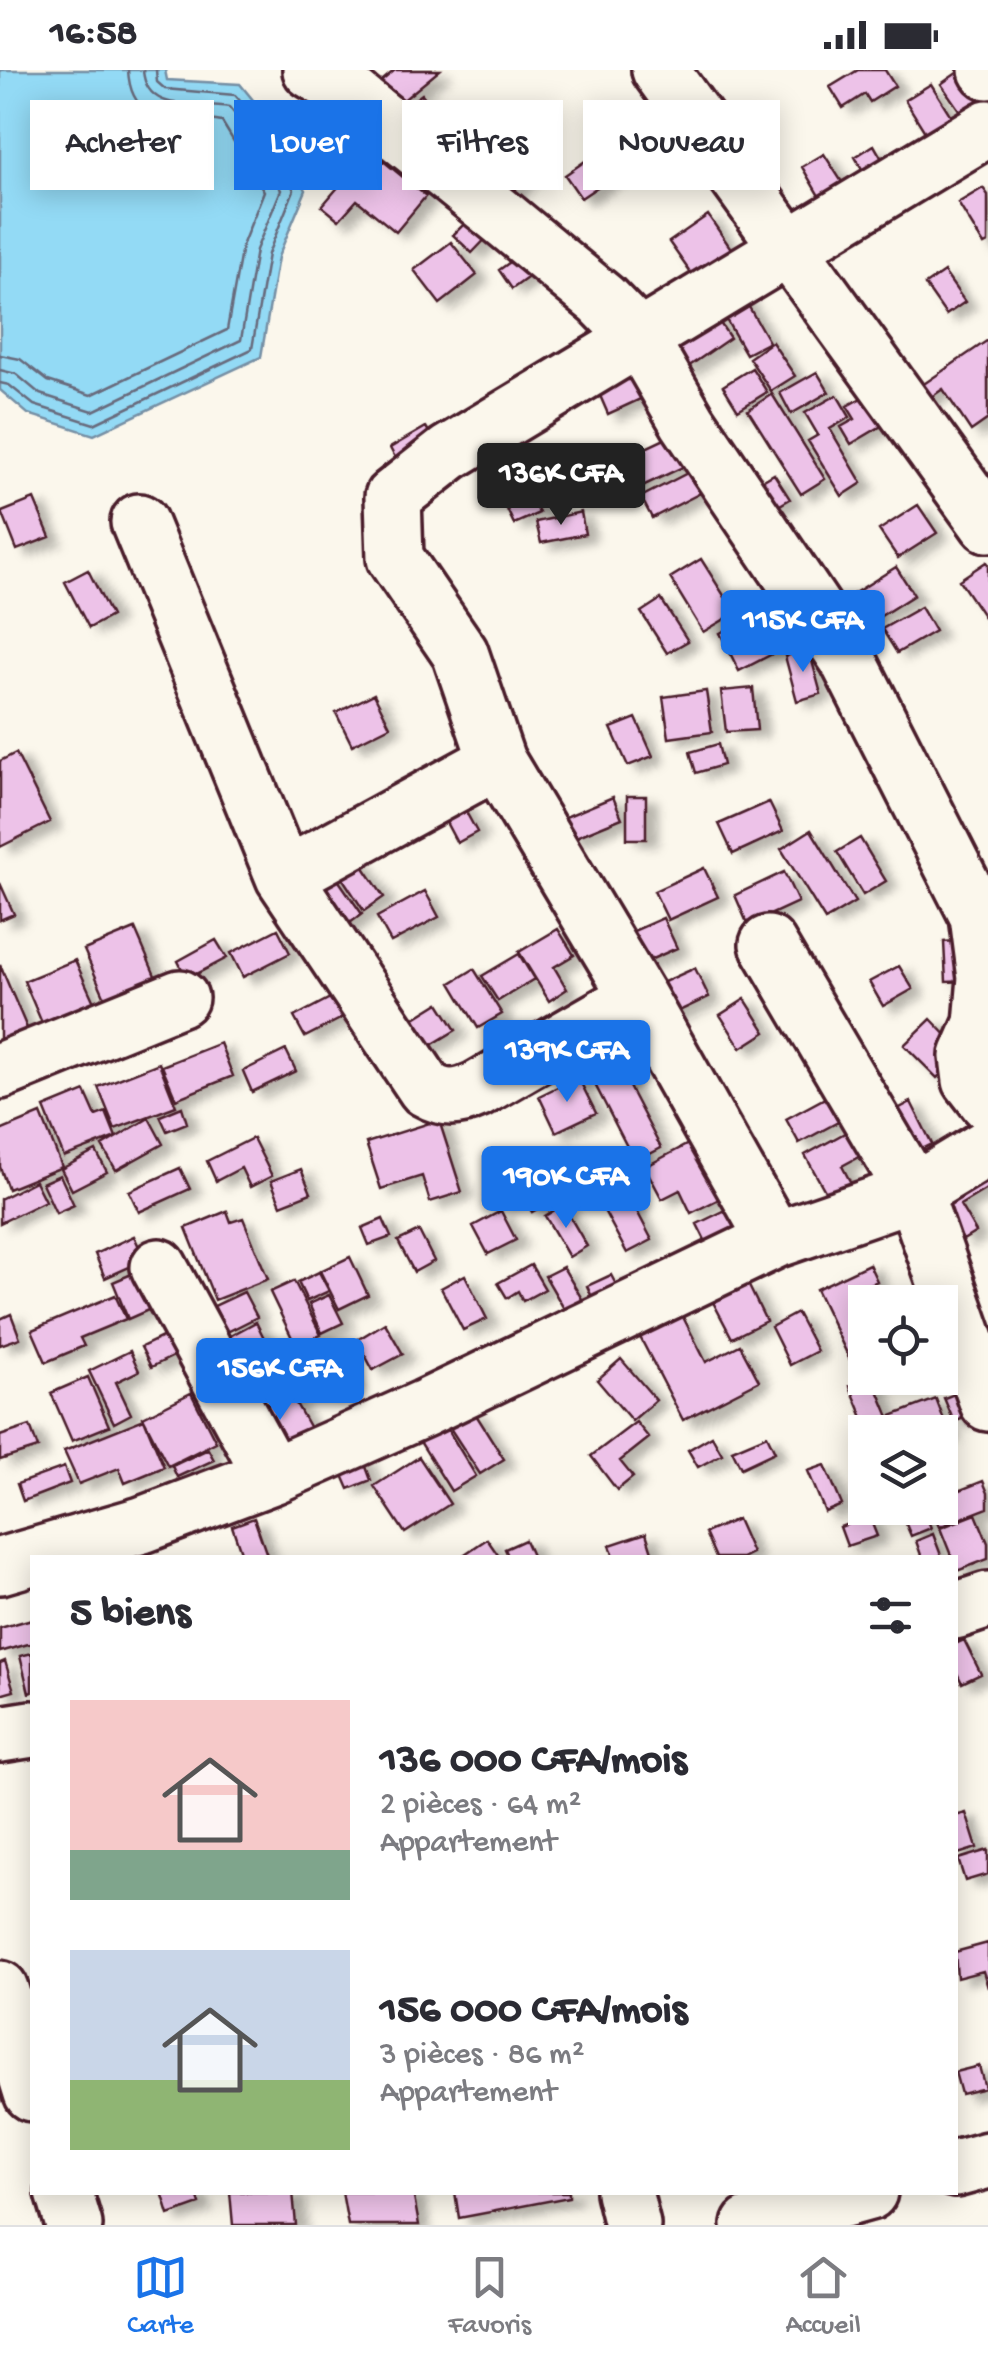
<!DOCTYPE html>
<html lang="fr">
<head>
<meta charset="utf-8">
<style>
	:root { --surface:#fff; --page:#f7f7f7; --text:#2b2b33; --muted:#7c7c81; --line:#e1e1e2; --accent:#1a73e8 }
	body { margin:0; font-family:"Gochi Hand",sans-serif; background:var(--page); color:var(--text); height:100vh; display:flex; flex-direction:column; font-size:38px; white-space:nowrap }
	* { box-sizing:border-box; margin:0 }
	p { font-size:32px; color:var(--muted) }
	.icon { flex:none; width:55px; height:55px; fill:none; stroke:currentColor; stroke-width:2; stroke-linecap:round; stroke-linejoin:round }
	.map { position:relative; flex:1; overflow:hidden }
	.details { position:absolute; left:30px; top:1485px; width:928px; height:640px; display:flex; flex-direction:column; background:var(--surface); border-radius:0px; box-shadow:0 5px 25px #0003 }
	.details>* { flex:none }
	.banner { position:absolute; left:30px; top:30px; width:930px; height:90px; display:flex; gap:20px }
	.fabs { position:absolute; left:848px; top:1215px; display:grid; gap:20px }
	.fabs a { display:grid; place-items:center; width:110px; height:110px; border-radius:0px; background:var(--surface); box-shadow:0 5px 25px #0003; font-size:50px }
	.price { position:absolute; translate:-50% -85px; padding:0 22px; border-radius:10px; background:var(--accent); color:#fff; font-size:32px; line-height:65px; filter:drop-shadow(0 2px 5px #0008) }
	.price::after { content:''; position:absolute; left:50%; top:60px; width:30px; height:22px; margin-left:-15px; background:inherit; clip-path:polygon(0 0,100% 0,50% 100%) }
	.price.on { background:#222; color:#fff }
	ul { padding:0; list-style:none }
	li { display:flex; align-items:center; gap:30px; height:250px; padding:0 40px }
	li span { display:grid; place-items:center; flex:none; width:280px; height:200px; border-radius:0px; color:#555 }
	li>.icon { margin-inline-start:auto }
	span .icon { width:120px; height:120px; fill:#fffc; stroke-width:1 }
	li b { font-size:42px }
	h2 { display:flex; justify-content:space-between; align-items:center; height:120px; padding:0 40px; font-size:42px }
	.pill { padding:0 35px; border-radius:0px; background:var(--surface); box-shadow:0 5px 25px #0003; font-size:35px; line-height:90px }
	.pill.on { background:var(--accent); color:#fff }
	.status { display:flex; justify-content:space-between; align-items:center; height:70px; padding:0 50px; background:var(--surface); direction:ltr }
	.status svg { height:28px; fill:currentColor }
	.dock { display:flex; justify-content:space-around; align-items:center; height:140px; border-top:2px solid var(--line); background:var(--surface); font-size:28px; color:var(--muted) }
	.dock a { display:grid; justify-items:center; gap:5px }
	.dock .on { color:var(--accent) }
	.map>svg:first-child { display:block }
</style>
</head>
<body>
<div class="status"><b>16:58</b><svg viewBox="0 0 49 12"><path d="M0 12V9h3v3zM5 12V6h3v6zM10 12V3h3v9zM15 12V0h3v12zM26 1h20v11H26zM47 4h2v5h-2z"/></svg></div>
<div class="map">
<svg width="988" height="2155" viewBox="0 0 988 2155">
	<defs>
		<filter id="shadow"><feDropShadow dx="11" dy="6" stdDeviation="5" flood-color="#0004"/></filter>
	</defs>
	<rect width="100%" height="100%" fill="#fbf7ec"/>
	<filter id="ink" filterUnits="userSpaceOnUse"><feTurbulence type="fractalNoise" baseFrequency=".01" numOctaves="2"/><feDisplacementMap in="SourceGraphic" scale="20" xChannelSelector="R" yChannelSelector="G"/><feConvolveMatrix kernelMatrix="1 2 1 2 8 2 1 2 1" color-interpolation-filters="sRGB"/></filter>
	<g filter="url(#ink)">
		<path fill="#93daf5" stroke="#768fa4" stroke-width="2.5" d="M0 0H165L167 10 240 14 262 41 306 120 278 187 261 287 94 365 28 344 0 320Z"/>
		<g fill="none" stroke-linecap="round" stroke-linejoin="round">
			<path stroke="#676a7c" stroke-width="2.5" d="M0 285 20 289 48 311 91 325 227 260 242 176 264 121 222 52C181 43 131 61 128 0
				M0 300 16 304 40 324 93 341 241 270 256 180 281 120 243 54 229 37C197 31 146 45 143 0
				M0 313 9 315 34 335 94 354 252 279 268 184 294 120 254 47 235 25 165 19 157 12 156 0"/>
		</g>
		<path fill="#edc2e8" stroke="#4a1f2b" stroke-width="2.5" filter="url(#shadow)" d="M395 0H440L384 46 366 24Z
			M858 0H885L895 16 870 32 865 24 843 38 830 17Z
			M961 0 988 22V35L966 50 941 14Z
			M931 14 956 54 930 70 905 30Z
			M422 24 435 41 406 62 394 45Z
			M670 34 696 72 674 88 663 73 636 92 620 69Z
			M511 69 538 90 508 129 481 109Z
			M611 73 627 97 581 128 565 105Z
			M874 75 885 94 866 106 855 87Z
			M370 80 426 126 396 162 357 130 339 150 322 136Z
			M824 84 842 112 819 126 802 97Z
			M983 118 988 125V173L984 175 958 133Z
			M476 142 494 160 472 183 453 165Z
			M708 145 734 183 695 209 669 172Z
			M451 172 477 205 440 234 414 200Z
			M531 177 545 195 512 219 499 200Z
			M944 202 965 232 946 245 925 215Z
			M741 223 769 272 746 284 718 236Z
			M712 241 730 268 685 299 666 271Z
			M988 270V349L971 361 943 319 921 334 912 322Z
			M772 272 795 306 771 321 749 288Z
			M644 291 658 321 608 344 595 314Z
			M752 298 767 322 738 340 723 316Z
			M817 302 829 322 791 344 780 323Z
			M772 324 825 409 801 424 748 340Z
			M837 325 850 347 830 359 862 413 842 426 808 371 818 365 805 343Z
			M865 326 883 355 851 374 841 357 855 349 847 336Z
			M426 357 436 374 399 395 390 378Z
			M669 367 683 397 634 420 620 390Z
			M532 380 543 408 499 425 487 397Z
			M705 394 716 415 652 448 641 427Z
			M774 404 790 429 773 439 757 414Z
			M528 419 539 443 514 454 503 431Z
			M34 429 50 467 17 480 2 442Z
			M918 435 937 463 898 488 879 460Z
			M581 442 585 464 541 473 536 452Z
			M701 489 735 543 703 562 670 508Z
			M986 492 988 495V553L959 510Z
			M896 497 914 525 868 554 850 526Z
			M88 500 111 546 89 558 65 512Z
			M661 529 688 571 667 583 641 542Z
			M921 537 935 561 897 583 882 559Z
			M763 542 782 579 739 601 720 563Z
			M809 580 821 624 797 631 785 586Z
			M753 618 757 660 726 662 721 621Z
			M706 621 712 662 669 668 663 627Z
			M374 624 390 656 352 675 336 643Z
			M636 648 653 686 628 696 611 658Z
			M718 674 723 695 696 703 690 682Z
			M16 683 50 752 0 777V691Z
			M627 726H646V769H627Z
			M613 727 622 748 571 769 563 748Z
			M460 731 477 762 457 773 440 741Z
			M769 732 783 761 733 784 719 754Z
			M811 760 855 832 825 850 781 779Z
			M860 768 886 811 863 825 837 782Z
			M357 787 384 827 364 841 337 800Z
			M330 798 362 844 338 862 305 815Z
			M704 798 718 827 668 850 654 821Z
			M784 802 798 832 748 855 735 825Z
			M0 813 14 844 0 850Z
			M425 821 439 847 391 872 377 847Z
			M663 848 677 878 627 900 613 870Z
			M135 859 156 908 106 930 84 880Z
			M278 859 290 883 243 907 231 883Z
			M558 859 574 885 554 897 567 919 549 931 519 882Z
			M216 870 227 888 187 909 178 891Z
			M967 870 969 911 946 912 944 872Z
			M519 884 534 909 498 931 482 906Z
			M75 890 97 939 45 960 24 911Z
			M0 895 30 965 0 977Z
			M899 896 913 919 883 936 869 912Z
			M695 898 709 927 660 950 646 920Z
			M474 899 502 944 478 958 451 913Z
			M334 926 344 947 305 967 294 947Z
			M745 929 766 962 741 978 720 945Z
			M439 933 456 960 418 983 402 956Z
			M931 949 951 970 940 980 952 993 937 1008 904 975Z
			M220 973 233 1006 176 1029 162 996Z
			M286 980 296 1001 252 1022 243 1001Z
			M614 988 661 1078 635 1092 588 1001Z
			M159 993 176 1036 115 1059 98 1017Z
			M578 1007 596 1043 556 1062 539 1026Z
			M85 1021 96 1046 106 1042 116 1067 64 1087 44 1038Z
			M825 1028 838 1052 799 1073 786 1049Z
			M911 1032 932 1074 906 1087 885 1046Z
			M182 1037 187 1053 167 1061 160 1046Z
			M41 1044 62 1097 8 1119 0 1097V1061Z
			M149 1048 163 1074 116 1100 102 1076Z
			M439 1050 462 1122 430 1132 422 1106 381 1119 366 1073Z
			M861 1054 875 1078 842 1096 852 1115 829 1128 805 1085Z
			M253 1068 272 1106 250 1117 241 1098 216 1111 207 1091Z
			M692 1072 721 1128 691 1143 680 1120 662 1129 645 1097Z
			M96 1081 107 1102 72 1120 61 1099Z
			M536 1086 560 1126 532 1142 520 1122 504 1131 493 1111Z
			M988 1096V1118L960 1135 976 1162 963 1170 937 1126Z
			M180 1098 190 1119 139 1142 129 1121Z
			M301 1099 311 1123 281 1135 271 1111Z
			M60 1105 74 1135 56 1143 42 1113Z
			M35 1111 45 1131 0 1153V1129Z
			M627 1122 652 1170 627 1183 601 1135Z
			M563 1135 587 1176 569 1187 545 1146Z
			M730 1138 742 1165 710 1180 697 1154Z
			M227 1141 231 1152 243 1148 268 1209 215 1230 186 1158Z
			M501 1141 516 1170 488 1184 473 1156Z
			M383 1149 391 1167 369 1175 362 1158Z
			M419 1161 434 1191 414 1202 398 1171Z
			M134 1166 145 1190 105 1208 95 1184Z
			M350 1187 368 1225 339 1239 320 1201Z
			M869 1194 877 1211 863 1217 870 1232H865V1288L852 1294 816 1219Z
			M531 1195 545 1219 523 1231 518 1221 507 1228 498 1213Z
			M148 1197 164 1233 128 1249 113 1212Z
			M563 1197 585 1234 567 1244 545 1206Z
			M319 1202 329 1221 307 1231 298 1212Z
			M465 1205 487 1249 463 1260 441 1218Z
			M611 1205 621 1224 596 1236 587 1216Z
			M294 1211 321 1265 296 1276 270 1222Z
			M748 1214 766 1251 732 1268 713 1232Z
			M244 1222 257 1247 227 1262 214 1236Z
			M115 1225 126 1249 80 1268 84 1276 46 1292 32 1260Z
			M329 1225 343 1253 322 1263 309 1234Z
			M797 1243 817 1281 790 1295 771 1257Z
			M11 1244 20 1268 0 1275V1249Z
			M682 1245 706 1292 740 1275 759 1311 683 1350 640 1267Z
			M256 1252 279 1298 253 1312 230 1266Z
			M385 1253 403 1284 373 1300 357 1270Z
			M175 1261 184 1281 151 1297 141 1277Z
			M130 1281 139 1301 116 1312 131 1344 114 1353 89 1301Z
			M621 1289 656 1330 632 1351 597 1310Z
			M343 1290 353 1313 328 1324 317 1300Z
			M88 1307 109 1356 72 1371 51 1323Z
			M873 1308 889 1347 936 1329 949 1363 940 1367V1362H869L850 1316Z
			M965 1320 975 1344 954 1352 944 1328Z
			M191 1323 216 1372 168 1396 143 1347Z
			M290 1323 311 1360 270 1383 249 1345Z
			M473 1340 504 1389 480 1404 448 1355Z
			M144 1349 164 1397 125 1413 119 1398 79 1414 64 1381Z
			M636 1352 649 1368 620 1391 633 1407 617 1420 591 1386Z
			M445 1355 476 1406 451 1421 419 1370Z
			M30 1356 38 1378 0 1390V1366Z
			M767 1365 775 1382 741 1398 732 1380Z
			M712 1366 722 1384 698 1397 688 1380Z
			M208 1379 214 1390 177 1407 172 1396Z
			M362 1386 371 1410 349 1419 339 1396Z
			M419 1387 450 1434 405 1463 374 1416Z
			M825 1395 842 1435 825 1442 808 1401Z
			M64 1397 70 1413 23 1431 17 1414Z
			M983 1411 988 1423V1438L939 1457 931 1438H940V1428Z
			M899 1438H923L931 1458 911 1466Z
			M976 1444 988 1473V1489L957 1501 955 1488H952L940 1458Z
			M869 1446 877 1466 847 1476 840 1457Z
			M254 1448 268 1488H243L232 1456Z
			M737 1449 752 1483 742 1488H716L705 1463Z
			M646 1463 653 1485 614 1488 610 1475Z
			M933 1464 942 1488H922L916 1471Z
			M487 1469 500 1488H459Z
			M525 1470 533 1488H509L505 1479Z
			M32 1549V1573L0 1582V1558Z
			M964 1570 981 1604 962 1613 955 1599V1574Z
			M32 1583V1622L29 1623 20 1586Z
			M5 1591 14 1621 0 1625V1593Z
			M966 1743 977 1778 955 1785V1746Z
			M988 1780V1804L965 1811 958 1789Z
			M988 1873V1918L983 1901 957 1908 955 1882Z
			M979 1996 985 2018 961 2024 955 2002Z
			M162 2122H196L200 2134 169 2145Z
			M230 2122H293L296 2155H233Z
			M342 2122H413L419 2155H348Z
			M455 2122H569V2127L459 2148Z"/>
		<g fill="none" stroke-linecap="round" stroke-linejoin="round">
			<g stroke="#4a1f2b" stroke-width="62">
				<path id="minor" d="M311 0 347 22 504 149 602 230 640 269 688 352 847 588 978 846 986 908 982 954 968 986 971 1010 988 1032
					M660 0 988 454
					M987 0 988 1
					M139 452 284 807 426 1019C445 1030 457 1029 477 1020L638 927
					M497 691 638 927 775 1170
					M284 807 497 691 460 583 395 488 393 427 449 383 988 58
					M768 874 914 1122 988 1333
					M0 1001 180 928
					M159 1197 272 1406
					M0 1496 142 1455 272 1406 425 1338 775 1170 914 1122 988 1077
					M955 1541 988 1530
					M0 1664 32 1659
					M0 1919 32 2023
					M955 2099 988 2090
					M64 2122 74 2155
					M624 2122 632 2155
					M750 2155 869 2122"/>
			</g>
			<use href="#minor" stroke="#fbf7ec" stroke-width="55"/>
		</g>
	</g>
</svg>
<div class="fabs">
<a><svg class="icon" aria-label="locate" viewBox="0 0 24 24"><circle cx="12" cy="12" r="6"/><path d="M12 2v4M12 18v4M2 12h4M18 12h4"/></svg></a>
<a><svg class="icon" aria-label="layers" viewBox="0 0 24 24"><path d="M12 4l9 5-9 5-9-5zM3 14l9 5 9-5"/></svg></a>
</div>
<b class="price on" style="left:561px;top:458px">136K CFA</b>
<b class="price" style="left:803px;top:605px">115K CFA</b>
<b class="price" style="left:567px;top:1035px">139K CFA</b>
<b class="price" style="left:566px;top:1161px">190K CFA</b>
<b class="price" style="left:280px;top:1353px">156K CFA</b>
<div class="banner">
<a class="pill">Acheter</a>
<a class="pill on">Louer</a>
<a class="pill">Filtres</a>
<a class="pill">Nouveau</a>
</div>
<section class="details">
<h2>5 biens<svg class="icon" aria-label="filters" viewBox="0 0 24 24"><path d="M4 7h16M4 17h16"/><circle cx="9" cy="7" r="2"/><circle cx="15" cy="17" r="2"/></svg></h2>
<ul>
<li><span style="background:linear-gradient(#f6c9c9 75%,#7fa58c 0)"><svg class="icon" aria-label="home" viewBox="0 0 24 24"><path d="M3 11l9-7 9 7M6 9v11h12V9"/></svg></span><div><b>136 000 CFA/mois</b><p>2 pièces · 64 m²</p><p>Appartement</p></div></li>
<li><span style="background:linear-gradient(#c9d6e8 65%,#8fb573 0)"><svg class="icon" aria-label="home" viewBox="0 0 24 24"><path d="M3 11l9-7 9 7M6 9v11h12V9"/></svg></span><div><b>156 000 CFA/mois</b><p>3 pièces · 86 m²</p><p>Appartement</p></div></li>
</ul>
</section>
</div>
<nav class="dock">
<a class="on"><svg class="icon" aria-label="map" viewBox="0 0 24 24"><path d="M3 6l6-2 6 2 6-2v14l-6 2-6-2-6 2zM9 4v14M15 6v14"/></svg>Carte</a>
<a><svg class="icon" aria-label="saved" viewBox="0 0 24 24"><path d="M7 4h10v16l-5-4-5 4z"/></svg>Favoris</a>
<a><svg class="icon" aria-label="home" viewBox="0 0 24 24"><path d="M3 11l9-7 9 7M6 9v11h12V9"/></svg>Accueil</a>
</nav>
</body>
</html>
